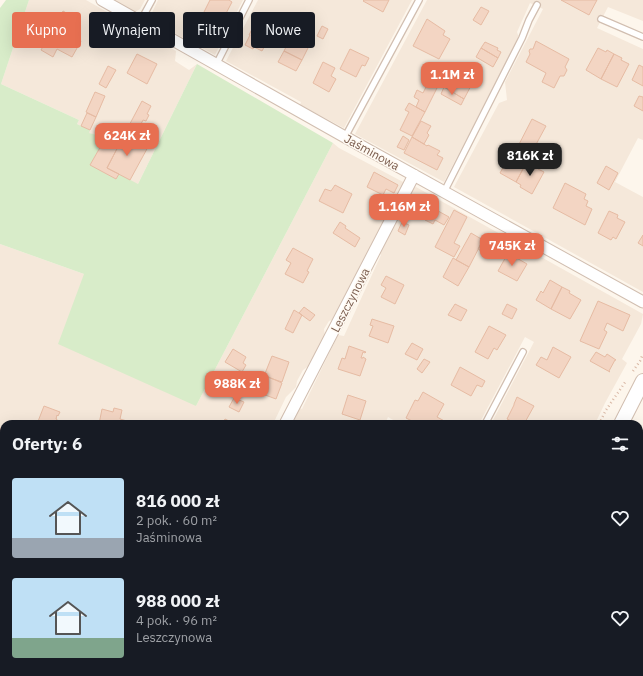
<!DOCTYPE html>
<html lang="pl">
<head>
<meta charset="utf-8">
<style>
	:root { --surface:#171b24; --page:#242831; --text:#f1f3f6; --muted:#9ea1a6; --accent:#e76f51 }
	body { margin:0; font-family:"IBM Plex Sans",sans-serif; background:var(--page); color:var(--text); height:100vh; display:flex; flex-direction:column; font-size:15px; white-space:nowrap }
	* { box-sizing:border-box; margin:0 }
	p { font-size:13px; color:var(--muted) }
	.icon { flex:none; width:22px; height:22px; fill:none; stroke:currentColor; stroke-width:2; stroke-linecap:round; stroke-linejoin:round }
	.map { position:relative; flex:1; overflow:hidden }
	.side { position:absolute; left:0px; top:420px; width:643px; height:256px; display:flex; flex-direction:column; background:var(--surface); border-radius:12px 12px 0 0; box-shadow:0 4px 16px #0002 }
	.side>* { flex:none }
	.banner { position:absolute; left:12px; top:12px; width:400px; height:36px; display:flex; gap:8px }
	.price { position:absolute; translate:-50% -34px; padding:0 9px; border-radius:8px; background:var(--accent); color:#fff; font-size:13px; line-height:26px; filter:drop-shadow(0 1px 2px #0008) }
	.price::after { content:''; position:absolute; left:50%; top:24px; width:12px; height:9px; margin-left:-6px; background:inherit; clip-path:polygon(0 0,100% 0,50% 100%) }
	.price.active { background:#222; color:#fff }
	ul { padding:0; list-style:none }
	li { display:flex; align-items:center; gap:12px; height:100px; padding:0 12px }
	li span { display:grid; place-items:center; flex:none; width:112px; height:80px; border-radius:4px; color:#555 }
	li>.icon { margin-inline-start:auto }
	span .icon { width:48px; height:48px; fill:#fffc; stroke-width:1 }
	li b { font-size:17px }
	h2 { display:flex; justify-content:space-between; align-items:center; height:48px; padding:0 12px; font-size:17px }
	.pill { padding:0 14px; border-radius:4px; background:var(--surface); box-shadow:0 4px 16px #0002; font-size:14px; line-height:36px }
	.pill.active { background:var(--accent); color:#fff }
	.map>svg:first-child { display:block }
</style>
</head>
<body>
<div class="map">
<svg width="643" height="676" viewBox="0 0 643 676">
	<rect width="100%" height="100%" fill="#fdf6ec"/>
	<path fill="#f5e8da" d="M29 0H86L176 51 175 61 189 70 197 64 138 184 116 179 90 165 106 137 88 133 90 130 77 124 79 120 1 84Z
		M111 0H145L140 9 133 13Z
		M158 0H243L215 55 149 19Z
		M258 0H412L344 128 300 105 301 102 226 61Z
		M427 0H643V21L608 7 597 28 643 49V140L638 138 615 182 643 197V292L454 187 499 103 507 100 505 82 543 9 530 3 517 32 519 38 444 182 355 134Z
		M333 143 339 148 405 183 334 319 329 321 324 329 325 336 310 365 303 370 297 381 296 387 286 397 273 424H4V575L0 588V244L84 274 196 406Z
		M416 187 643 314 641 324 622 359 627 363 605 403 595 424H491L534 342 525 337 479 424H400L388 417 385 424H291L299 408 302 409 338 335 344 336 381 255 377 251 411 189Z
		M643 430V659L639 658V437Z
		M0 622H4V672H149L146 676H0Z
		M159 672H462L460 675H455L454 676H157Z"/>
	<path fill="#fde8e0" d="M507 672H559L557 676H506Z"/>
	<path fill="#d8ecc9" d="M6 0H29L1 84 79 120 77 124 90 130 89 133 106 137 90 165 116 179 119 174 138 184 197 64 333 143 196 406 58 344 84 274 0 244V8Z
		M639 658 643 659V676H557L559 672H639Z"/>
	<path fill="#f3d5c3" stroke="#e6bba3" d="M210 0H229L232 2 221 23 203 14Z
		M364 0H389L383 12 363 1Z
		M561 0H597L589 15Z
		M481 7 489 11 481 25 473 20Z
		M63 11 75 18 67 33 81 41 72 57 57 49 53 57 41 50Z
		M427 19 445 31 443 35 450 39 439 59 413 46Z
		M256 21 272 29 267 38H269L262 51 254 47 253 49 245 45 250 35H249Z
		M322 26 328 29 323 39 317 36Z
		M294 31 311 40 307 47 290 39Z
		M290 39 308 48 302 60 284 51Z
		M536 41 569 59 565 67 567 70 564 76H560L554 88 542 82 546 73 526 62 530 54 529 51 530 49H533Z
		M485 42 498 48 497 50 501 52 498 58 481 48Z
		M481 48 498 58 493 67 476 57Z
		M598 48 606 52 607 50 614 54 601 79 586 70Z
		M350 49 369 58 365 66 362 65 356 77 340 69Z
		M284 51 302 60 296 71 278 62Z
		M137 54 157 64 147 84 127 73Z
		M614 54 622 58 621 60 629 64 617 87 601 79Z
		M323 62 335 68 331 76 336 79 329 92 313 83Z
		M639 65 643 67V86L632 80Z
		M108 66 116 70 106 88 99 84Z
		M454 69 463 75 465 71 470 74 468 77 474 80 464 99 444 87Z
		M428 83 437 88 425 112 416 107 419 100 414 97 417 90 423 93Z
		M444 87 464 99 461 105 441 94Z
		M95 92 105 96 96 117 86 112Z
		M639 96 643 97V111L634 106Z
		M142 101 151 106 147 114 149 115 146 121 143 120 133 140 124 135Z
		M409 103 425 112 412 136 400 130 409 112 405 110Z
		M87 113 96 117 90 130 81 126Z
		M532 119 546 126 526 163 513 156Z
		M421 121 431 126 427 133 429 135 424 144 412 137Z
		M124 135 133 140 134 139 148 147 130 180 107 168Z
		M403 136 409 140 404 150 397 147Z
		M106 137 121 141 107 168 119 174 116 179 90 165Z
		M412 137 427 146 428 145 440 151 437 155 443 158 437 170 404 153Z
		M514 157 526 163 516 182 500 173 506 162 510 165Z
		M528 160 540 166 538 169 544 172 532 194 520 187 521 185 516 182Z
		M606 166 618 173 609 190 597 183Z
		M374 172 398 185 394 193 386 189 383 195 367 187Z
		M565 183 586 194 584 199 588 201 586 206 592 209 585 225 553 208Z
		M335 185 352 194 343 213 319 201 325 189 331 191Z
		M420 201 449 217 444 225 435 220 433 224 425 220 427 216 416 210Z
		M454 210 467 217 454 243 460 246 454 257 435 247Z
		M609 211 618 215 617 218 625 222 616 239 613 237 611 240 598 233Z
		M340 222 346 226 345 228 360 238 355 247 333 233Z
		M402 222 409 225 405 235 398 231Z
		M471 233 483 240 469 267 456 260Z
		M643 235V246L638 243Z
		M484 238 495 245 489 256 478 249Z
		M293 248 313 259 307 271 309 272 303 283 285 274 291 263 286 260Z
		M508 253 527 264 517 281 498 271Z
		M453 258 469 267 458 286 443 277Z
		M386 276 404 285 395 304 381 297 386 288 381 285Z
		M550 280 562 287 551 309 536 300 541 291 543 293Z
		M562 287 570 291 569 293 581 300 570 319 551 309Z
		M598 301 630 315 623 331 607 323 604 330 607 332 599 349 580 341Z
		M455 304 467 310 461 321 448 315Z
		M507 304 517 309 512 319 502 314Z
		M304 307 315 315 310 321 299 313Z
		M294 310 302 315 293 333 285 329Z
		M372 319 394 326 388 343 369 336 373 326 370 325Z
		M489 326 506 335 497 350 494 348 488 359 475 352Z
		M412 343 423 349 417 360 405 354Z
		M349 346 366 352 365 353 363 352 361 358H363V357L366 359 360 376 338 369 342 358 345 359Z
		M553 347 571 357 559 378 536 365 541 357 547 360Z
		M233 349 246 357 243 363 246 365 242 372 225 362Z
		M596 352 605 357 607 354 616 360H615L609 371 610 372 590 361Z
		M272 356 289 362 282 382 264 376Z
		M424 359 430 362 422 373 417 369Z
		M460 367 485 381 482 387 477 385 471 396 451 385Z
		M264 375 282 383 276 399 257 392Z
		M215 377 224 381 219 390 211 386Z
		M423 392 444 404 437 417 450 424H418L406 418 415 400 418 401Z
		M348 395 366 401 360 420 342 414Z
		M517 397 534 406 524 424H511L509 423 511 421 507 419 514 405V404Z
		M234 398 244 402 239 412 229 407Z
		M44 406 60 412 58 416 57 415 56 419H57L55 424H37Z
		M114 408 122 410 120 419 127 421 126 424H99L102 409 113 412Z
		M225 419 235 424H222Z
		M0 428 4 429V450L0 449Z
		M642 448H643V485L639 483V449L641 450Z
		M55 672H58L64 675 63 676H53Z
		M178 672H196L195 676H177Z
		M241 672H253L251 676 240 673Z
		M263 672H278L276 676H261Z
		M278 672H293L291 676H276Z
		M293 672H308L306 676H291Z
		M308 672H323L321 676H306Z
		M323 672H338L336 676H321Z
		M338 672H353L351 676H336Z
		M530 672H538L543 675 542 676H528Z"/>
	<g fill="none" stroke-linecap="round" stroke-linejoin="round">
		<g stroke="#d1beb0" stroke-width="8">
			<path id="service" d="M601 19 643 37
				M140 22 152 0
				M216 65 249 0
				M345 137 419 0
				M444 192 522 38 529 20 537 5
				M485 424 523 352"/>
		</g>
		<g stroke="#d1beb0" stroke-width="13">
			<path id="minor" d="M102 0 345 137 643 302
				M285 424 414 175
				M0 605 4 592
				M151 676 153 672"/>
		</g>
		<g stroke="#d1beb0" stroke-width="16">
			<path id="tertiary" d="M621 424 643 381
				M488 676 490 672"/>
		</g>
		<path stroke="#d9b8a5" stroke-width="2.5" stroke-dasharray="1 3" stroke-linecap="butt" d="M633 371 640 361 643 354
			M599 424 606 410 626 381
			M639 661 643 663
			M366 676V672"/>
		<use href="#service" stroke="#fff" stroke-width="5.5"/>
		<use href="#minor" stroke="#fff" stroke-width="11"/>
		<use href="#tertiary" stroke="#fff" stroke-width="14"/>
	</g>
	<g text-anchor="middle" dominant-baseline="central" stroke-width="3" stroke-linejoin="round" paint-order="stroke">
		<g font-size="12" fill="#7a5c4d" stroke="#fffaf3">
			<text transform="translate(372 152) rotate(29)">Jaśminowa</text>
			<text transform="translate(350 300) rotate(-63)">Leszczynowa</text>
		</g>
	</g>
</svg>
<b class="price" style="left:452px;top:96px">1.1M zł</b>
<b class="price" style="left:127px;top:157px">624K zł</b>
<b class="price active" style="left:530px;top:177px">816K zł</b>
<b class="price" style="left:404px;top:228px">1.16M zł</b>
<b class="price" style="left:512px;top:267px">745K zł</b>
<b class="price" style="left:237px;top:405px">988K zł</b>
<div class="banner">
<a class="pill active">Kupno</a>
<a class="pill">Wynajem</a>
<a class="pill">Filtry</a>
<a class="pill">Nowe</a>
</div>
<section class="side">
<h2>Oferty: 6<svg class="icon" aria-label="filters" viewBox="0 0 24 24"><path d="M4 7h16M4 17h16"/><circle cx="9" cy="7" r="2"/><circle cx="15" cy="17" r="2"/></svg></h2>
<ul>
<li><span style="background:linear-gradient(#bfe0f5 75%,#9aa5b1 0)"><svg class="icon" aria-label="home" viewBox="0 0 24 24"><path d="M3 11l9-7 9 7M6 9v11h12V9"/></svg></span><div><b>816 000 zł</b><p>2 pok. · 60 m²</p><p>Jaśminowa</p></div><svg class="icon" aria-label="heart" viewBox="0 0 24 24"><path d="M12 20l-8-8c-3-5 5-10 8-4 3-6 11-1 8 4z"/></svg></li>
<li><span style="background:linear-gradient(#bfe0f5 75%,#7fa58c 0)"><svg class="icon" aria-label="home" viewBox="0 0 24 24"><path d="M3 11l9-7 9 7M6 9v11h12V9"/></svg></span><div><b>988 000 zł</b><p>4 pok. · 96 m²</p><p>Leszczynowa</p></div><svg class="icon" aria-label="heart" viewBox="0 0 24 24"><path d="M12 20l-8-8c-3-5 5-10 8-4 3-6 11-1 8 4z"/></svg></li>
</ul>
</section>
</div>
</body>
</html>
